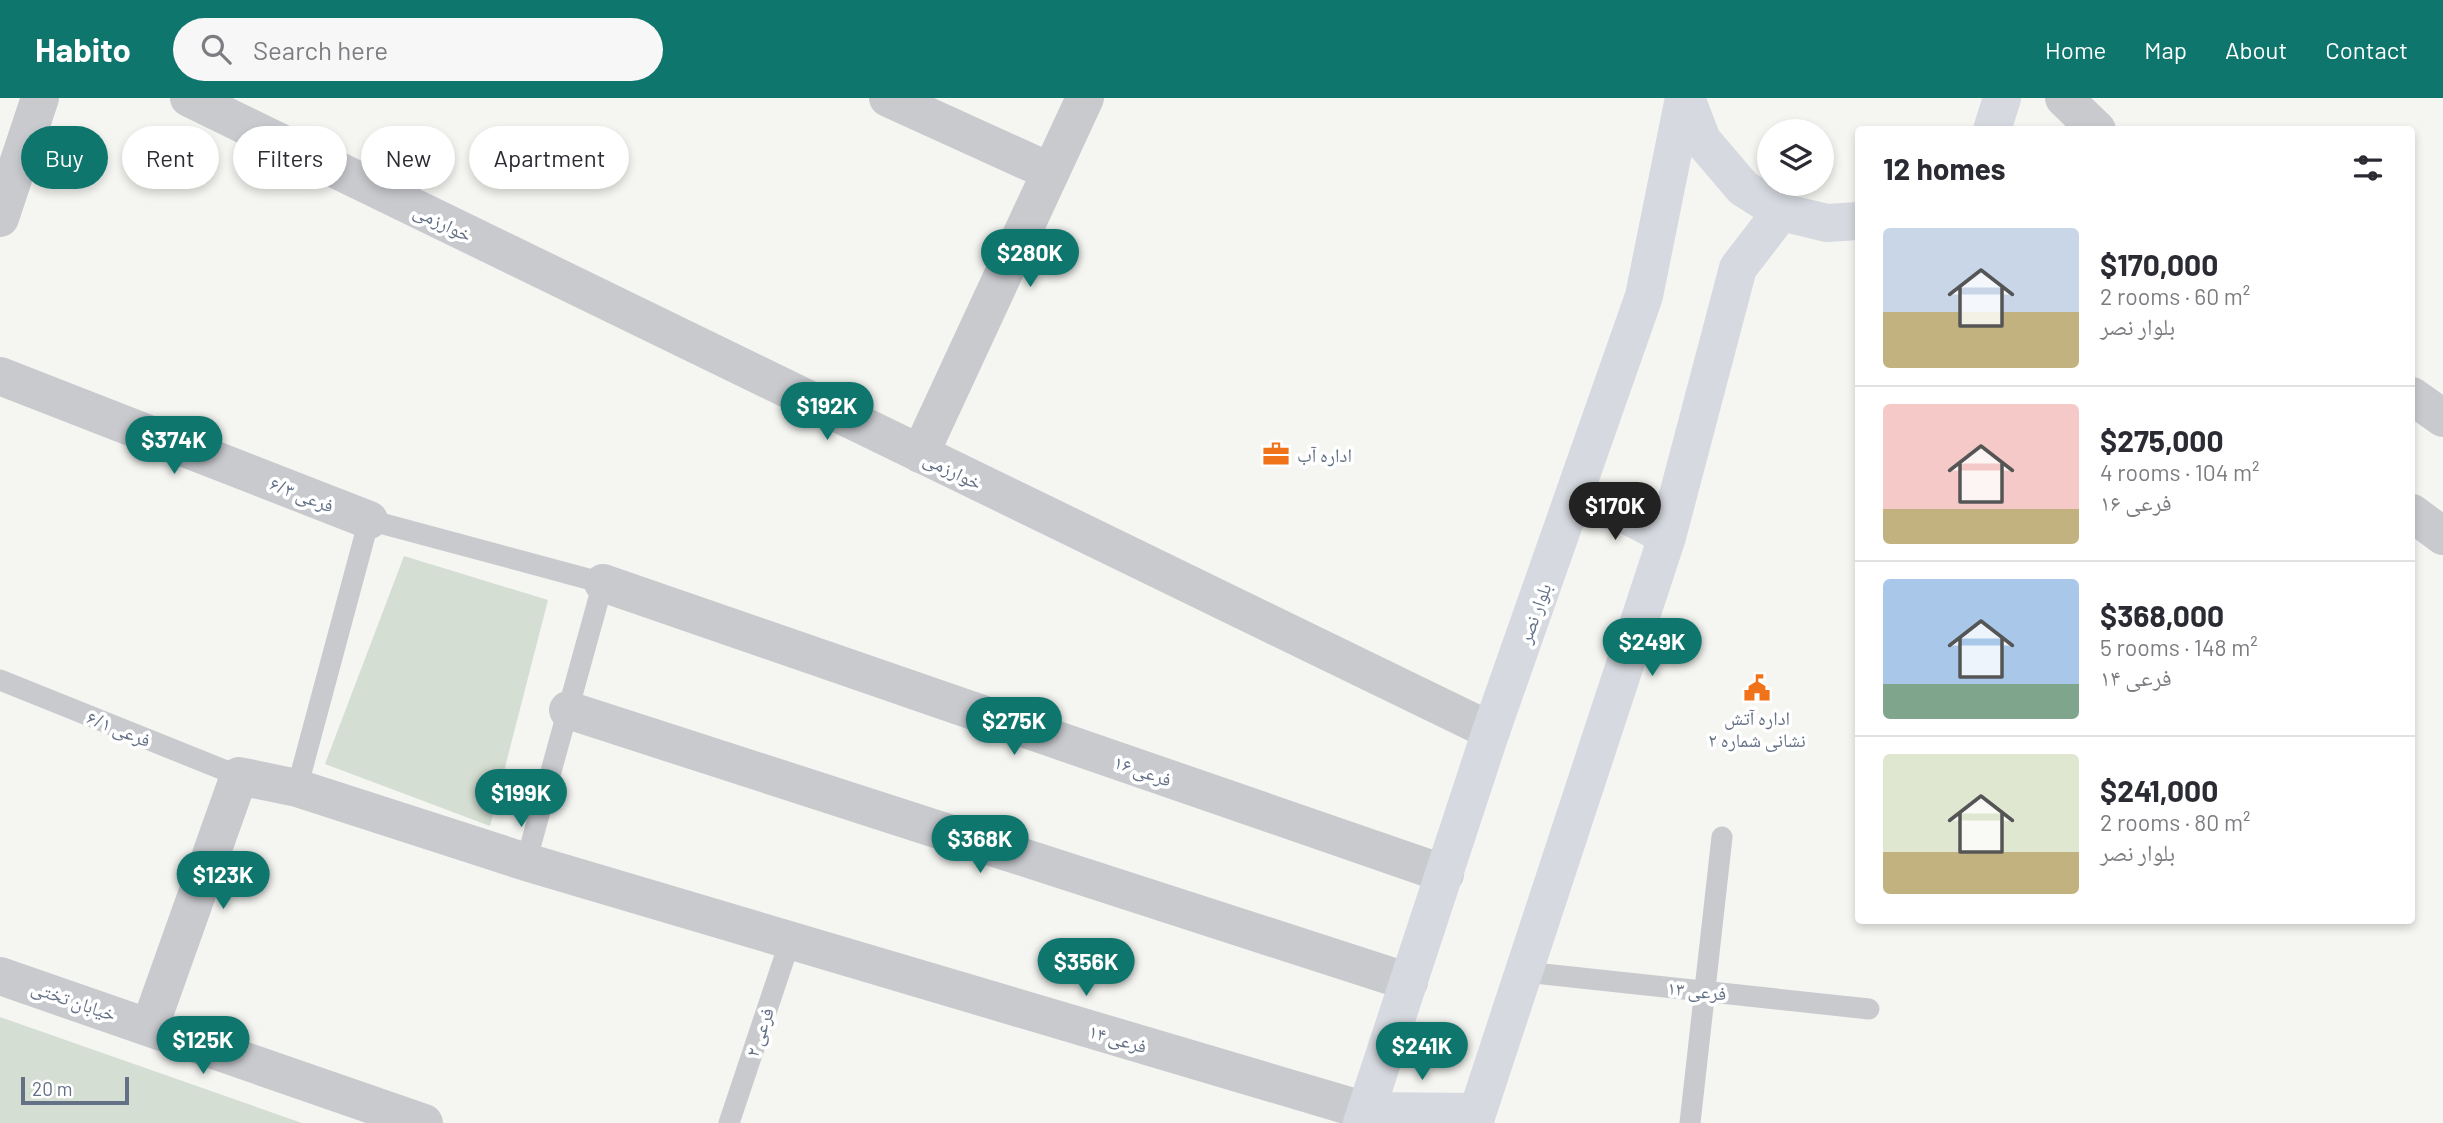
<!DOCTYPE html>
<html lang="en">
<head>
<meta charset="utf-8">
<style>
	:root { --surface:#fff; --page:#f7f7f7; --text:#2b2b33; --muted:#7c7c81; --line:#e1e1e2; --accent:#0f766e }
	body { margin:0; font-family:Barlow,"Noto Naskh Arabic",sans-serif; background:var(--page); color:var(--text); height:100vh; display:flex; flex-direction:column; font-size:26px; white-space:nowrap }
	* { box-sizing:border-box; margin:0 }
	p { font-size:23px; color:var(--muted) }
	.icon { flex:none; width:38px; height:38px; fill:none; stroke:currentColor; stroke-width:2; stroke-linecap:round; stroke-linejoin:round }
	.map { position:relative; flex:1; overflow:hidden }
	.drawer { position:absolute; left:1855px; top:28px; width:560px; height:798px; display:flex; flex-direction:column; background:var(--surface); border-radius:7px; box-shadow:0 4px 10px #0003 }
	.drawer>* { flex:none }
	.top-card { position:absolute; left:21px; top:28px; width:665px; height:63px; display:flex; gap:14px }
	.fabs { position:absolute; left:1757px; top:21px; display:grid; gap:14px }
	.fabs a { display:grid; place-items:center; width:77px; height:77px; border-radius:50%; background:var(--surface); box-shadow:0 4px 10px #0003; font-size:35px }
	.scale { position:absolute; left:21px; bottom:18px; width:108px; box-sizing:border-box; padding-left:7px; border:4px solid #637086; border-top:0; font-size:19px; line-height:24px; white-space:nowrap; color:#637086; -webkit-text-stroke:5px #fff; paint-order:stroke }
	.price { position:absolute; translate:-50% -60px; padding:0 16px; border-radius:24px; background:var(--accent); color:#fff; font-size:23px; line-height:46px; filter:drop-shadow(0 2px 4px #0008) }
	.price::after { content:''; position:absolute; left:50%; top:42px; width:21px; height:16px; margin-left:-10px; background:inherit; clip-path:polygon(0 0,100% 0,50% 100%) }
	.price.selected { background:#222; color:#fff }
	ul { padding:0; list-style:none }
	li { display:flex; align-items:center; gap:21px; height:175px; padding:0 28px }
	li+li { border-top:2px solid var(--line) }
	li span { display:grid; place-items:center; flex:none; width:196px; height:140px; border-radius:7px; color:#555 }
	li>.icon { margin-inline-start:auto }
	span .icon { width:84px; height:84px; fill:#fffc; stroke-width:1 }
	li b { font-size:30px }
	h2 { display:flex; justify-content:space-between; align-items:center; height:84px; padding:0 28px; font-size:30px }
	.pill { padding:0 24px; border-radius:32px; background:var(--surface); box-shadow:0 4px 10px #0003; font-size:24px; line-height:63px }
	.pill.selected { background:var(--accent); color:#fff }
	header { display:flex; align-items:center; gap:42px; box-sizing:border-box; height:98px; padding:0 35px; background:var(--accent); color:#fff }
	header strong { font-size:33px }
	nav { display:flex; gap:38px; margin-inline-start:auto; font-size:24px }
	.search { width:490px; height:63px; background:var(--page); display:flex; align-items:center; gap:18px; box-sizing:border-box; padding:0 24px; border-radius:38px; color:var(--muted); font-size:26px }
	.map>svg:first-child { display:block }
</style>
</head>
<body>
<header>
<strong>Habito</strong>
<div class="search"><svg class="icon" aria-label="search" viewBox="0 0 24 24"><circle cx="10" cy="10" r="6"/><path d="M15 15l6 6"/></svg>Search here</div>
<nav><a>Home</a><a>Map</a><a>About</a><a>Contact</a></nav>
</header>
<div class="map">
<svg width="2443" height="1025" viewBox="0 0 2443 1025">
	<rect width="100%" height="100%" fill="#f5f6f2"/>
	<path fill="#d5ded3" d="M404 458 548 502 490 728 325 666Z
		M0 919 302 1025H0Z"/>
	<g fill="none" stroke-linecap="round" stroke-linejoin="round">
		<path stroke="#c8cace" stroke-width="21" d="M0 582 239 678
			M297 690 369 422 603 485 526 764
			M1525 874 1869 911
			M729 1025 790 843
			M1690 1025 1722 739"/>
		<path stroke="#c8cace" stroke-width="38" d="M888 0 1051 74
			M0 120 40 0
			M0 278 369 422
			M920 356 1085 0
			M603 485 1445 776
			M568 612 1409 884
			M150 928 239 678 297 690 526 764 1366 1013"/>
		<path stroke="#c8cace" stroke-width="38" d="M189 0 1491 633
			M2064 0 2097 32
			M2412 298 2443 320
			M2412 415 2443 438
			M0 878 424 1025"/>
		<path stroke="#d6d9df" stroke-width="38" d="M1686 0 1702 42 1743 90 1781 114 1827 125 1858 123
			M1992 32 2002 0
			M1571 411C1614 407 1630 418 1667 439
			M1366 1013 1477 1014
			M1362 1025 1491 633 1644 198 1684 0
			M1474 1025 1667 439 1738 170 1781 114"/>
	</g>
	<defs>
		<g id="office-bare" transform="scale(2.1)"><path d="M-6-3h4V-5.5h4V-3h4V5H-6ZM-1-4.5V-3h2v-1.5ZM-6 0V1H6V0Z" fill="#f07319" stroke="#fff" stroke-width="2.5" paint-order="stroke"/></g>
		<g id="civic-bare" transform="scale(2.1)"><path d="M-.6-6.5H3V-4.5H.6V-3L4-1V1h2V6H-6V1h2V-1L-.6-3ZM-1.2 2.5V6h2.4V2.5Z" fill="#f07319" stroke="#fff" stroke-width="2.5" paint-order="stroke"/></g>
	</defs>
	<g fill-rule="evenodd">
		<use href="#office-bare" x="1276" y="356"/>
		<use href="#civic-bare" x="1757" y="590"/>
	</g>
	<g text-anchor="middle" dominant-baseline="central" stroke-width="7" stroke-linejoin="round" paint-order="stroke">
		<g font-size="19" fill="#637086" stroke="#fff">
			<text transform="translate(443 124) rotate(26)">خوارزمی</text>
			<text transform="translate(953 372) rotate(26)">خوارزمی</text>
			<text transform="translate(302 396) rotate(21)">فرعی ۶/۳</text>
			<text transform="translate(1534 515) rotate(-70)">بلوار نصر</text>
			<text transform="translate(119 630) rotate(22)">فرعی ۶/۱</text>
			<text transform="translate(1143 672) rotate(19)">فرعی ۱۶</text>
			<text transform="translate(1697 892) rotate(6)">فرعی ۱۳</text>
			<text transform="translate(74 902) rotate(19)">خیابان تختی</text>
			<text transform="translate(759 934) rotate(-71)">فرعی ۲</text>
			<text transform="translate(1118 940) rotate(16)">فرعی ۱۴</text>
		</g>
		<g font-size="19" fill="#637086" stroke="#fff" text-anchor="start">
			<text x="1297" y="356">اداره آب</text>
			<text x="1757" y="619" text-anchor="middle">اداره آتش<tspan x="1757" dy="22">نشانی شماره ۲</tspan></text>
		</g>
	</g>
</svg>
<div class="fabs">
<a><svg class="icon" aria-label="layers" viewBox="0 0 24 24"><path d="M12 4l9 5-9 5-9-5zM3 14l9 5 9-5"/></svg></a>
</div>
<div class="scale">20 m</div>
<b class="price" style="left:1030px;top:191px">$280K</b>
<b class="price" style="left:827px;top:344px">$192K</b>
<b class="price" style="left:174px;top:378px">$374K</b>
<b class="price selected" style="left:1615px;top:444px">$170K</b>
<b class="price" style="left:1652px;top:580px">$249K</b>
<b class="price" style="left:1014px;top:659px">$275K</b>
<b class="price" style="left:521px;top:731px">$199K</b>
<b class="price" style="left:980px;top:777px">$368K</b>
<b class="price" style="left:223px;top:813px">$123K</b>
<b class="price" style="left:1086px;top:900px">$356K</b>
<b class="price" style="left:203px;top:978px">$125K</b>
<b class="price" style="left:1422px;top:984px">$241K</b>
<div class="top-card">
<a class="pill selected">Buy</a>
<a class="pill">Rent</a>
<a class="pill">Filters</a>
<a class="pill">New</a>
<a class="pill">Apartment</a>
</div>
<section class="drawer">
<h2>12 homes<svg class="icon" aria-label="filters" viewBox="0 0 24 24"><path d="M4 7h16M4 17h16"/><circle cx="9" cy="7" r="2"/><circle cx="15" cy="17" r="2"/></svg></h2>
<ul>
<li><span style="background:linear-gradient(#c9d6e8 60%,#c2b280 0)"><svg class="icon" aria-label="home" viewBox="0 0 24 24"><path d="M3 11l9-7 9 7M6 9v11h12V9"/></svg></span><div><b>$170,000</b><p>2 rooms · 60 m²</p><p>بلوار نصر</p></div></li>
<li><span style="background:linear-gradient(#f6c9c9 75%,#c2b280 0)"><svg class="icon" aria-label="home" viewBox="0 0 24 24"><path d="M3 11l9-7 9 7M6 9v11h12V9"/></svg></span><div><b>$275,000</b><p>4 rooms · 104 m²</p><p>فرعی ۱۶</p></div></li>
<li><span style="background:linear-gradient(#a9c7e8 75%,#7fa58c 0)"><svg class="icon" aria-label="home" viewBox="0 0 24 24"><path d="M3 11l9-7 9 7M6 9v11h12V9"/></svg></span><div><b>$368,000</b><p>5 rooms · 148 m²</p><p>فرعی ۱۴</p></div></li>
<li><span style="background:linear-gradient(#dfe7d0 70%,#c2b280 0)"><svg class="icon" aria-label="home" viewBox="0 0 24 24"><path d="M3 11l9-7 9 7M6 9v11h12V9"/></svg></span><div><b>$241,000</b><p>2 rooms · 80 m²</p><p>بلوار نصر</p></div></li>
</ul>
</section>
</div>
</body>
</html>
